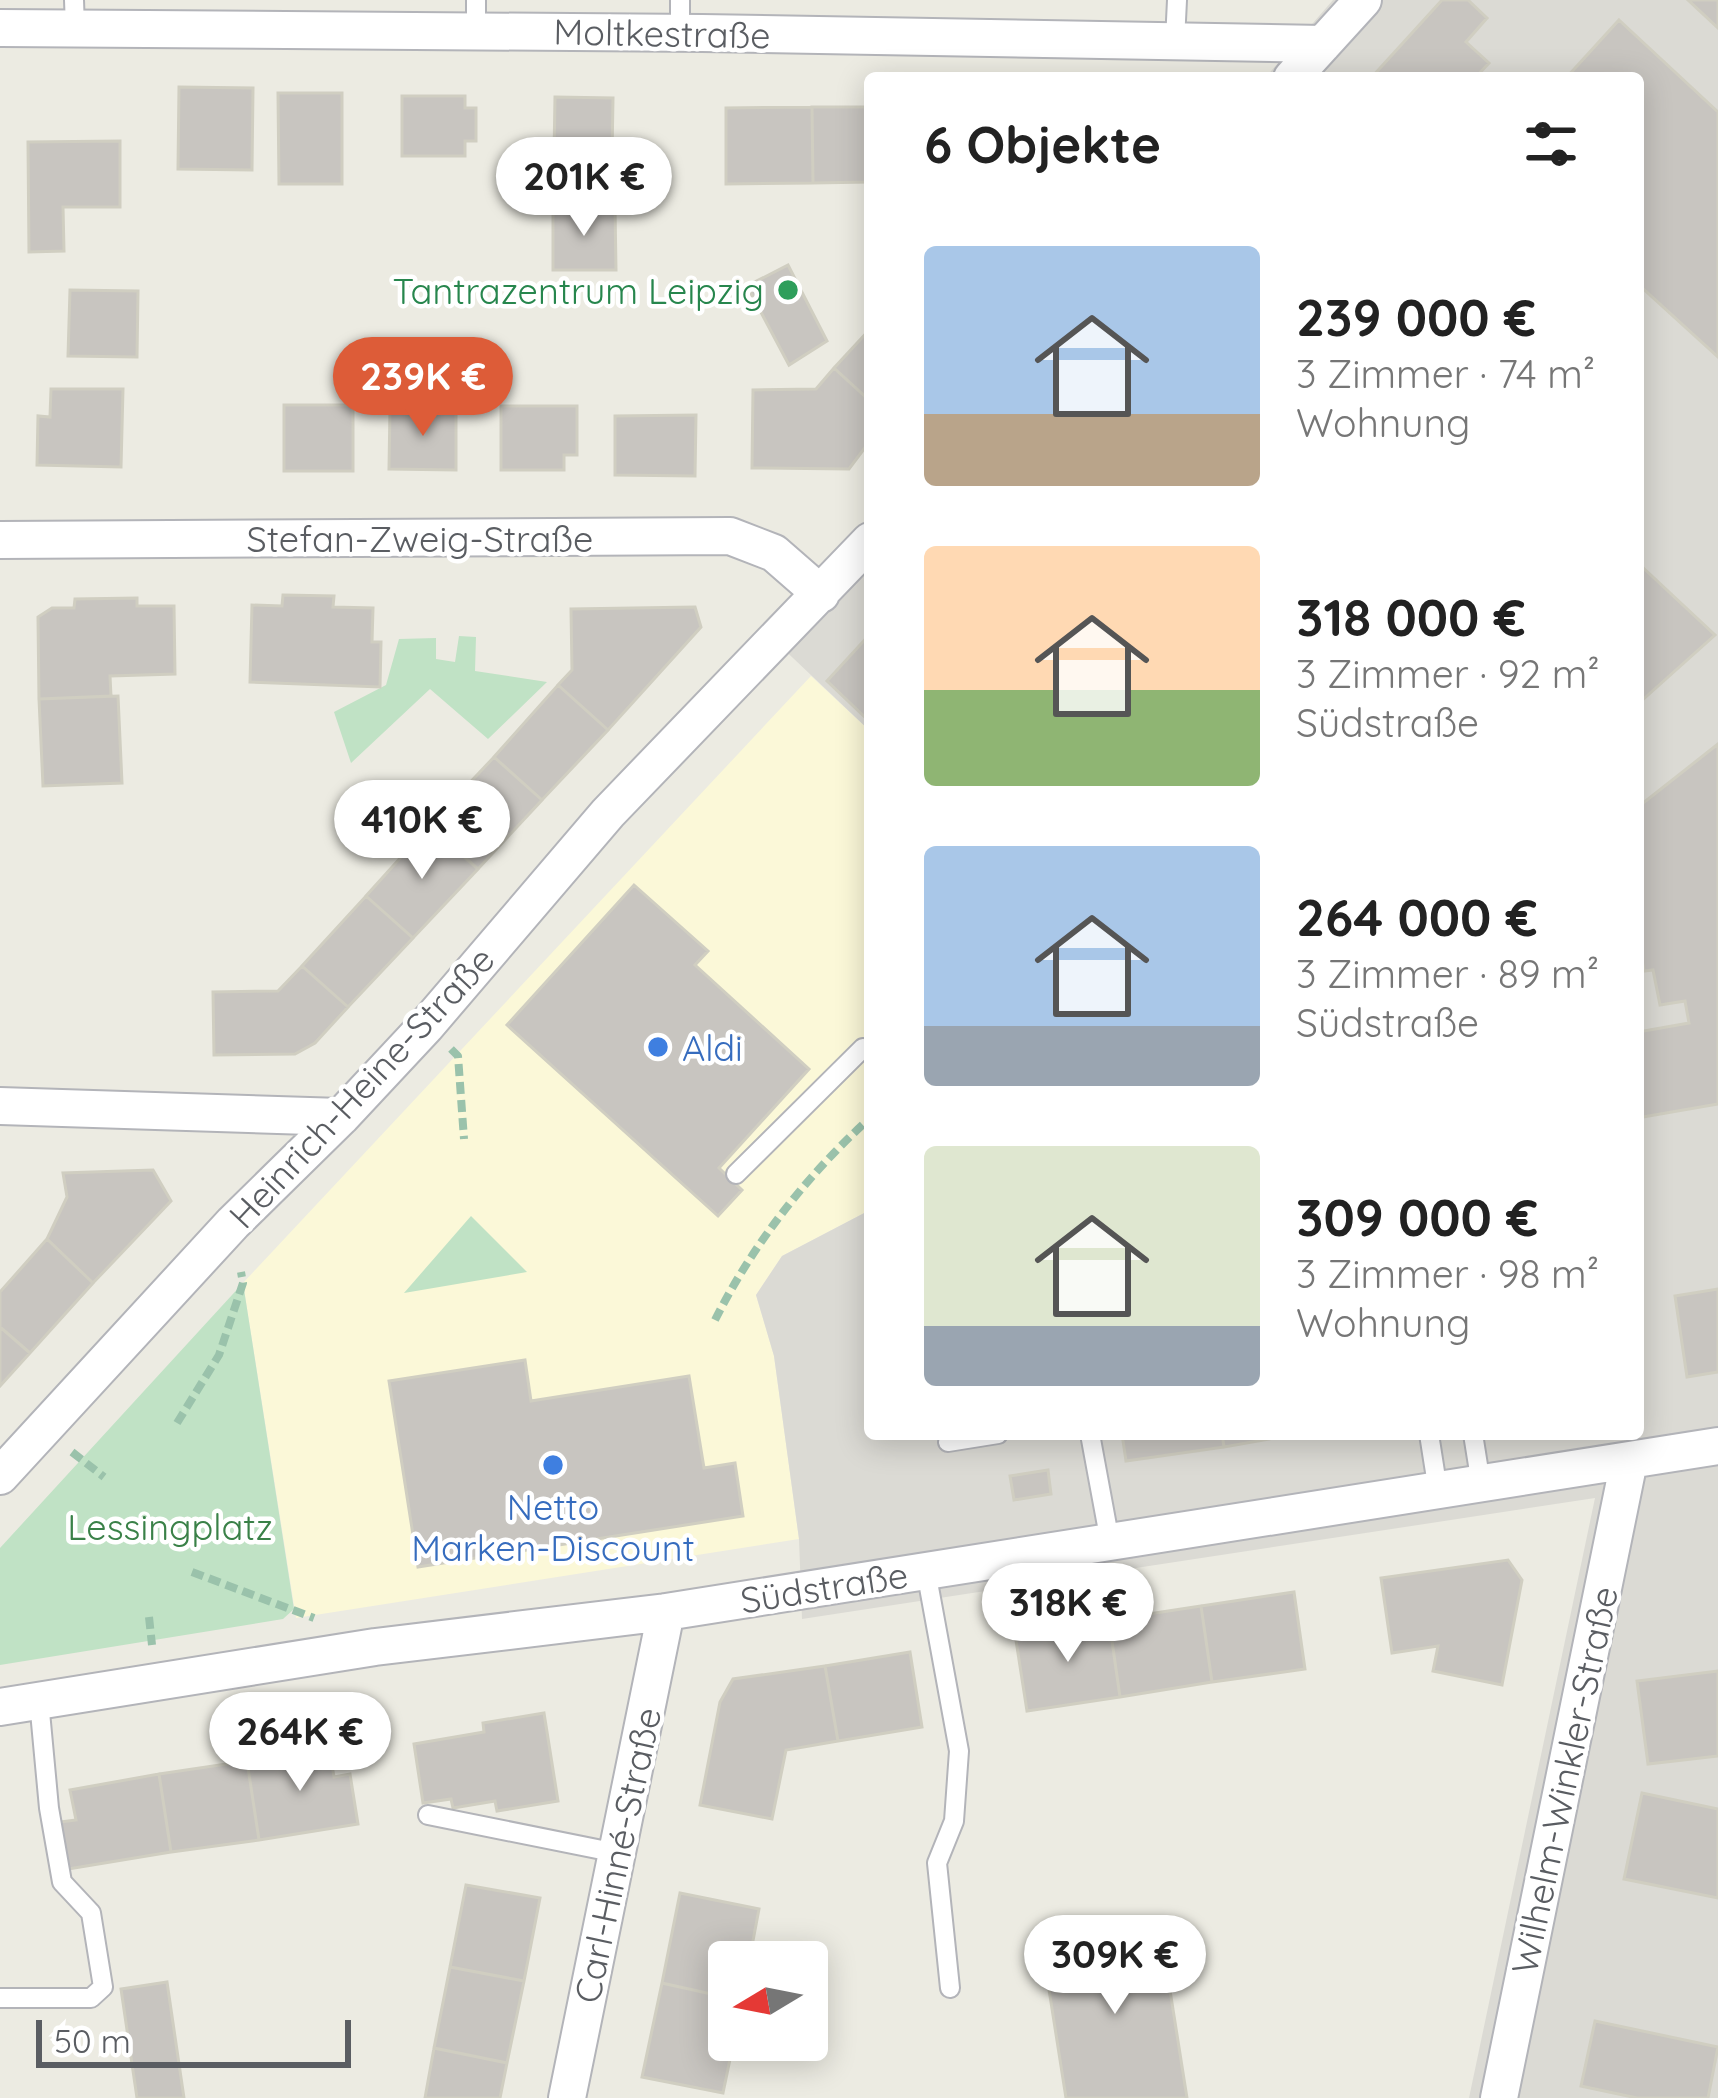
<!DOCTYPE html>
<html lang="de">
<head>
<meta charset="utf-8">
<style>
	:root { --surface:#fff; --page:#f2f2f2; --text:#222; --muted:#767676; --accent:#dd5c38 }
	body { margin:0; font-family:Quicksand,sans-serif; background:var(--page); color:var(--text); height:100vh; display:flex; flex-direction:column; font-size:45px; white-space:nowrap }
	* { box-sizing:border-box; margin:0 }
	p { font-size:39px; color:var(--muted) }
	.icon { flex:none; width:66px; height:66px; fill:none; stroke:currentColor; stroke-width:2; stroke-linecap:round; stroke-linejoin:round }
	.map { position:relative; flex:1; overflow:hidden }
	.details { position:absolute; left:864px; top:72px; width:780px; height:1368px; display:flex; flex-direction:column; background:var(--surface); border-radius:12px; box-shadow:0 6px 30px #0003 }
	.details>* { flex:none }
	.needle { width:78px; rotate:260deg }
	.controls { position:absolute; left:708px; top:1941px; display:grid; gap:24px }
	.controls a { display:grid; place-items:center; width:120px; height:120px; border-radius:12px; background:var(--surface); box-shadow:0 6px 30px #0003; font-size:60px }
	.scale { position:absolute; left:36px; bottom:30px; width:315px; box-sizing:border-box; padding-left:12px; border:6px solid #5a5d62; border-top:0; font-size:33px; line-height:42px; white-space:nowrap; color:#5a5d62; -webkit-text-stroke:9px #fff; paint-order:stroke }
	.price { position:absolute; translate:-50% -102px; padding:0 27px; border-radius:42px; background:#fff; color:#222; font-size:39px; line-height:78px; filter:drop-shadow(0 3px 6px #0008) }
	.price::after { content:''; position:absolute; left:50%; top:72px; width:36px; height:27px; margin-left:-18px; background:inherit; clip-path:polygon(0 0,100% 0,50% 100%) }
	.price.selected { background:var(--accent); color:#fff }
	ul { padding:0; list-style:none }
	li { display:flex; align-items:center; gap:36px; height:300px; padding:0 60px }
	li span { display:grid; place-items:center; flex:none; width:336px; height:240px; border-radius:12px; color:#555 }
	li>.icon { margin-inline-start:auto }
	span .icon { width:144px; height:144px; fill:#fffc; stroke-width:1 }
	li b { font-size:51px }
	h2 { display:flex; justify-content:space-between; align-items:center; height:144px; padding:0 60px; font-size:51px }
	.map>svg:first-child { display:block }
</style>
</head>
<body>
<div class="map">
<svg width="1718" height="2098" viewBox="0 0 1718 2098">
	<rect width="100%" height="100%" fill="#ecebe2"/>
	<path fill="#fbf8d8" d="M811 676 870 731V1210L782 1256 756 1295 774 1356 799 1539 296 1618 243 1283Z"/>
	<path fill="#dbdad4" d="M1333 0H1718V2098H1469L1595 1498 802 1619 799 1539 774 1356 756 1295 782 1256 870 1210V1434H1638V78H1265Z
		M870 530V731L774 640Z"/>
	<path fill="#c0e2c5" d="M459 636 476 637 475 671 547 682 488 739 430 689 351 763 334 712 386 685 399 639 436 638V659L455 662Z
		M471 1216 527 1272 404 1293Z
		M243 1283 294 1609 283 1619 0 1665V1548Z"/>
	<path fill="#c8c5c0" stroke="#d0cec1" stroke-width="3" d="M1442 0H1468L1487 18 1466 42 1489 63 1475 78H1371Z
		M1688 0H1718V28Z
		M1619 20 1718 112V357L1638 284V78H1566Z
		M179 87 253 88 252 170 178 169Z
		M278 93H342V184H279Z
		M402 96H465V108H476V141H465V156H402Z
		M555 97 613 98 612 156 554 155Z
		M812 107H870V182L813 183Z
		M812 107 813 183 726 184V108Z
		M120 141V207H63L64 251 29 252 28 142Z
		M553 208H615L616 270H553Z
		M788 265 827 341 789 365 747 286Z
		M70 290 138 291 137 357 68 356Z
		M870 329V401L834 368Z
		M834 368 870 401V441L849 469 752 468 753 390 816 389Z
		M51 389H123L121 467 37 465 38 416 50 417Z
		M284 405H353V471H284Z
		M501 406H577V455H564V470H501Z
		M390 409H456V470L389 469Z
		M696 415 695 476 615 475V416Z
		M1638 563 1715 635 1638 704Z
		M283 595 334 596 333 607 373 608 372 642H381L380 687 250 682 252 605 282 606Z
		M137 598V606H174L175 674 110 676 111 696 39 699 38 617 52 608H74L75 599Z
		M695 607 701 627 608 730 558 685 572 670 571 609Z
		M870 634V722L827 681Z
		M558 685 608 730 542 800 494 757Z
		M118 696 122 783 43 786 39 699Z
		M1718 744V1104L1643 1117 1638 1096V1032L1689 1023 1685 1001 1660 1005 1653 970 1644 971 1638 936V807Z
		M494 757 542 800 478 869 429 826Z
		M429 826 478 869 413 938 366 896Z
		M634 885 708 951 695 965 809 1069 719 1168 742 1190 718 1216 507 1025Z
		M366 896 413 938 348 1007 302 966Z
		M302 966 348 1007 315 1043 295 1054 214 1055 213 992 278 991Z
		M153 1170 171 1201 93 1283 47 1239 67 1197 63 1173Z
		M47 1239 93 1283 30 1353 0 1327V1292Z
		M1718 1289V1372L1687 1377 1675 1296Z
		M0 1327 30 1353 0 1386Z
		M525 1360 531 1401 689 1376 704 1468 735 1463 743 1516 418 1567 389 1381Z
		M1122 1434H1222L1224 1447 1126 1461Z
		M1222 1434H1297L1224 1447Z
		M1048 1470 1051 1494 1014 1500 1010 1476Z
		M1508 1560 1522 1580 1502 1685 1433 1671 1438 1646 1392 1653 1381 1578Z
		M1294 1592 1305 1669 1212 1682 1201 1606Z
		M1201 1606 1212 1682 1120 1697 1109 1620Z
		M1109 1620 1120 1697 1027 1711 1015 1634Z
		M910 1652 922 1727 838 1741 825 1666Z
		M825 1666 838 1741 786 1750 772 1819 700 1805 720 1702 733 1679Z
		M1718 1671V1756L1648 1764 1637 1681Z
		M544 1713 558 1801 497 1811 495 1801 453 1808 451 1799 423 1803 414 1744 484 1732 483 1723Z
		M329 1747 334 1777 350 1774 358 1824 259 1840 247 1761Z
		M247 1761 259 1840 171 1852 159 1774Z
		M159 1774 171 1852 68 1869 60 1822 76 1820 70 1790Z
		M1642 1793 1718 1809V1898L1624 1879Z
		M466 1885 540 1898 524 1981 450 1967Z
		M680 1893 759 1909 749 1962H729V1998L662 1983Z
		M1160 1927 1187 2098H1066L1042 1945Z
		M450 1967 524 1981 507 2063 434 2048Z
		M167 1982 184 2098H137L121 1989Z
		M662 1983 729 1998V2040H734L723 2093 642 2077Z
		M1595 2021 1718 2047 1708 2098H1637L1581 2086Z
		M434 2048 507 2063 500 2098H425Z"/>
	<g fill="none" stroke-linecap="round" stroke-linejoin="round">
		<g stroke="#b3b4b9" stroke-width="22">
			<path id="service" d="M74 0 75 28
				M476 31V0
				M680 33V0
				M1175 41 1177 0
				M736 1174 863 1048
				M1090 1434 1110 1542
				M1429 1434 1438 1491
				M1473 1434 1481 1484
				M948 1442 998 1434
				M926 1571 959 1751 954 1821 937 1863 950 1988
				M428 1815 617 1853
				M0 1998H91L103 1987 91 1913 62 1882 49 1808 39 1701"/>
		</g>
		<g stroke="#b3b4b9" stroke-width="40">
			<path id="minor" d="M0 28 702 33 1323 44
				M1292 78 1363 0
				M0 540 730 536 774 553 821 594
				M0 1106 341 1117
				M0 1476 233 1223 341 1117 426 1026 608 813 870 541
				M0 1707 375 1647 666 1612 1718 1446
				M567 2098 666 1612
				M1499 2098 1629 1461"/>
		</g>
		<path stroke="#9ac2ab" stroke-width="8" stroke-dasharray="12 6" stroke-linecap="butt" d="M451 1049 458 1056 464 1139
			M715 1320C753 1244 807 1175 870 1118
			M177 1423 219 1355 243 1283 241 1272
			M72 1452 104 1477
			M192 1572 314 1618
			M149 1617 152 1645"/>
		<use href="#service" stroke="#fff" stroke-width="18"/>
		<use href="#minor" stroke="#fff" stroke-width="36"/>
	</g>
	<circle fill="#2e9e5b" stroke="#fff" stroke-width="4.5" cx="788" cy="290" r="12"/>
	<g fill="#3f7fe0" stroke="#fff" stroke-width="4.5">
		<circle cx="658" cy="1047" r="12"/>
		<circle cx="553" cy="1465" r="12"/>
	</g>
	<g text-anchor="middle" dominant-baseline="central" stroke-width="9" stroke-linejoin="round" paint-order="stroke">
		<g font-size="36" fill="#5a5d62" stroke="#fff">
			<text transform="translate(662 33) rotate(1)">Moltkestraße</text>
			<text x="420" y="538">Stefan-Zweig-Straße</text>
			<text transform="translate(361 1087) rotate(-47)">Heinrich-Heine-Straße</text>
			<text transform="translate(824 1587) rotate(-9)">Südstraße</text>
			<text transform="translate(1564 1780) rotate(-78)">Wilhelm-Winkler-Straße</text>
			<text transform="translate(617 1855) rotate(-78)">Carl-Hinné-Straße</text>
		</g>
		<g font-size="36" fill="#27864d" stroke="#fff" text-anchor="end">
			<text x="764" y="290">Tantrazentrum Leipzig</text>
		</g>
		<g font-size="36" fill="#366cbe" stroke="#fff" text-anchor="start">
			<text x="682" y="1047">Aldi</text>
			<text x="553" y="1506" text-anchor="middle">Netto<tspan x="553" dy="41">Marken-Discount</tspan></text>
		</g>
		<g font-size="36" fill="#3a8148" stroke="#fff">
			<text x="170" y="1526">Lessingplatz</text>
		</g>
	</g>
</svg>
<div class="controls">
<a><svg class="needle" viewBox="-14 -14 28 28"><path d="M0-13l5 13h-10z" fill="#e53935"/><path d="M0 13l5-13h-10z" fill="#767676"/></svg></a>
</div>
<div class="scale">50 m</div>
<b class="price" style="left:584px;top:239px">201K €</b>
<b class="price selected" style="left:423px;top:439px">239K €</b>
<b class="price" style="left:422px;top:882px">410K €</b>
<b class="price" style="left:1068px;top:1665px">318K €</b>
<b class="price" style="left:300px;top:1794px">264K €</b>
<b class="price" style="left:1115px;top:2017px">309K €</b>
<section class="details">
<h2>6 Objekte<svg class="icon" aria-label="filters" viewBox="0 0 24 24"><path d="M4 7h16M4 17h16"/><circle cx="9" cy="7" r="2"/><circle cx="15" cy="17" r="2"/></svg></h2>
<ul>
<li><span style="background:linear-gradient(#a9c7e8 70%,#b9a48a 0)"><svg class="icon" aria-label="home" viewBox="0 0 24 24"><path d="M3 11l9-7 9 7M6 9v11h12V9"/></svg></span><div><b>239 000 €</b><p>3 Zimmer · 74 m²</p><p>Wohnung</p></div></li>
<li><span style="background:linear-gradient(#ffd9b3 60%,#8fb573 0)"><svg class="icon" aria-label="home" viewBox="0 0 24 24"><path d="M3 11l9-7 9 7M6 9v11h12V9"/></svg></span><div><b>318 000 €</b><p>3 Zimmer · 92 m²</p><p>Südstraße</p></div></li>
<li><span style="background:linear-gradient(#a9c7e8 75%,#9aa5b1 0)"><svg class="icon" aria-label="home" viewBox="0 0 24 24"><path d="M3 11l9-7 9 7M6 9v11h12V9"/></svg></span><div><b>264 000 €</b><p>3 Zimmer · 89 m²</p><p>Südstraße</p></div></li>
<li><span style="background:linear-gradient(#dfe7d0 75%,#9aa5b1 0)"><svg class="icon" aria-label="home" viewBox="0 0 24 24"><path d="M3 11l9-7 9 7M6 9v11h12V9"/></svg></span><div><b>309 000 €</b><p>3 Zimmer · 98 m²</p><p>Wohnung</p></div></li>
</ul>
</section>
</div>
</body>
</html>
